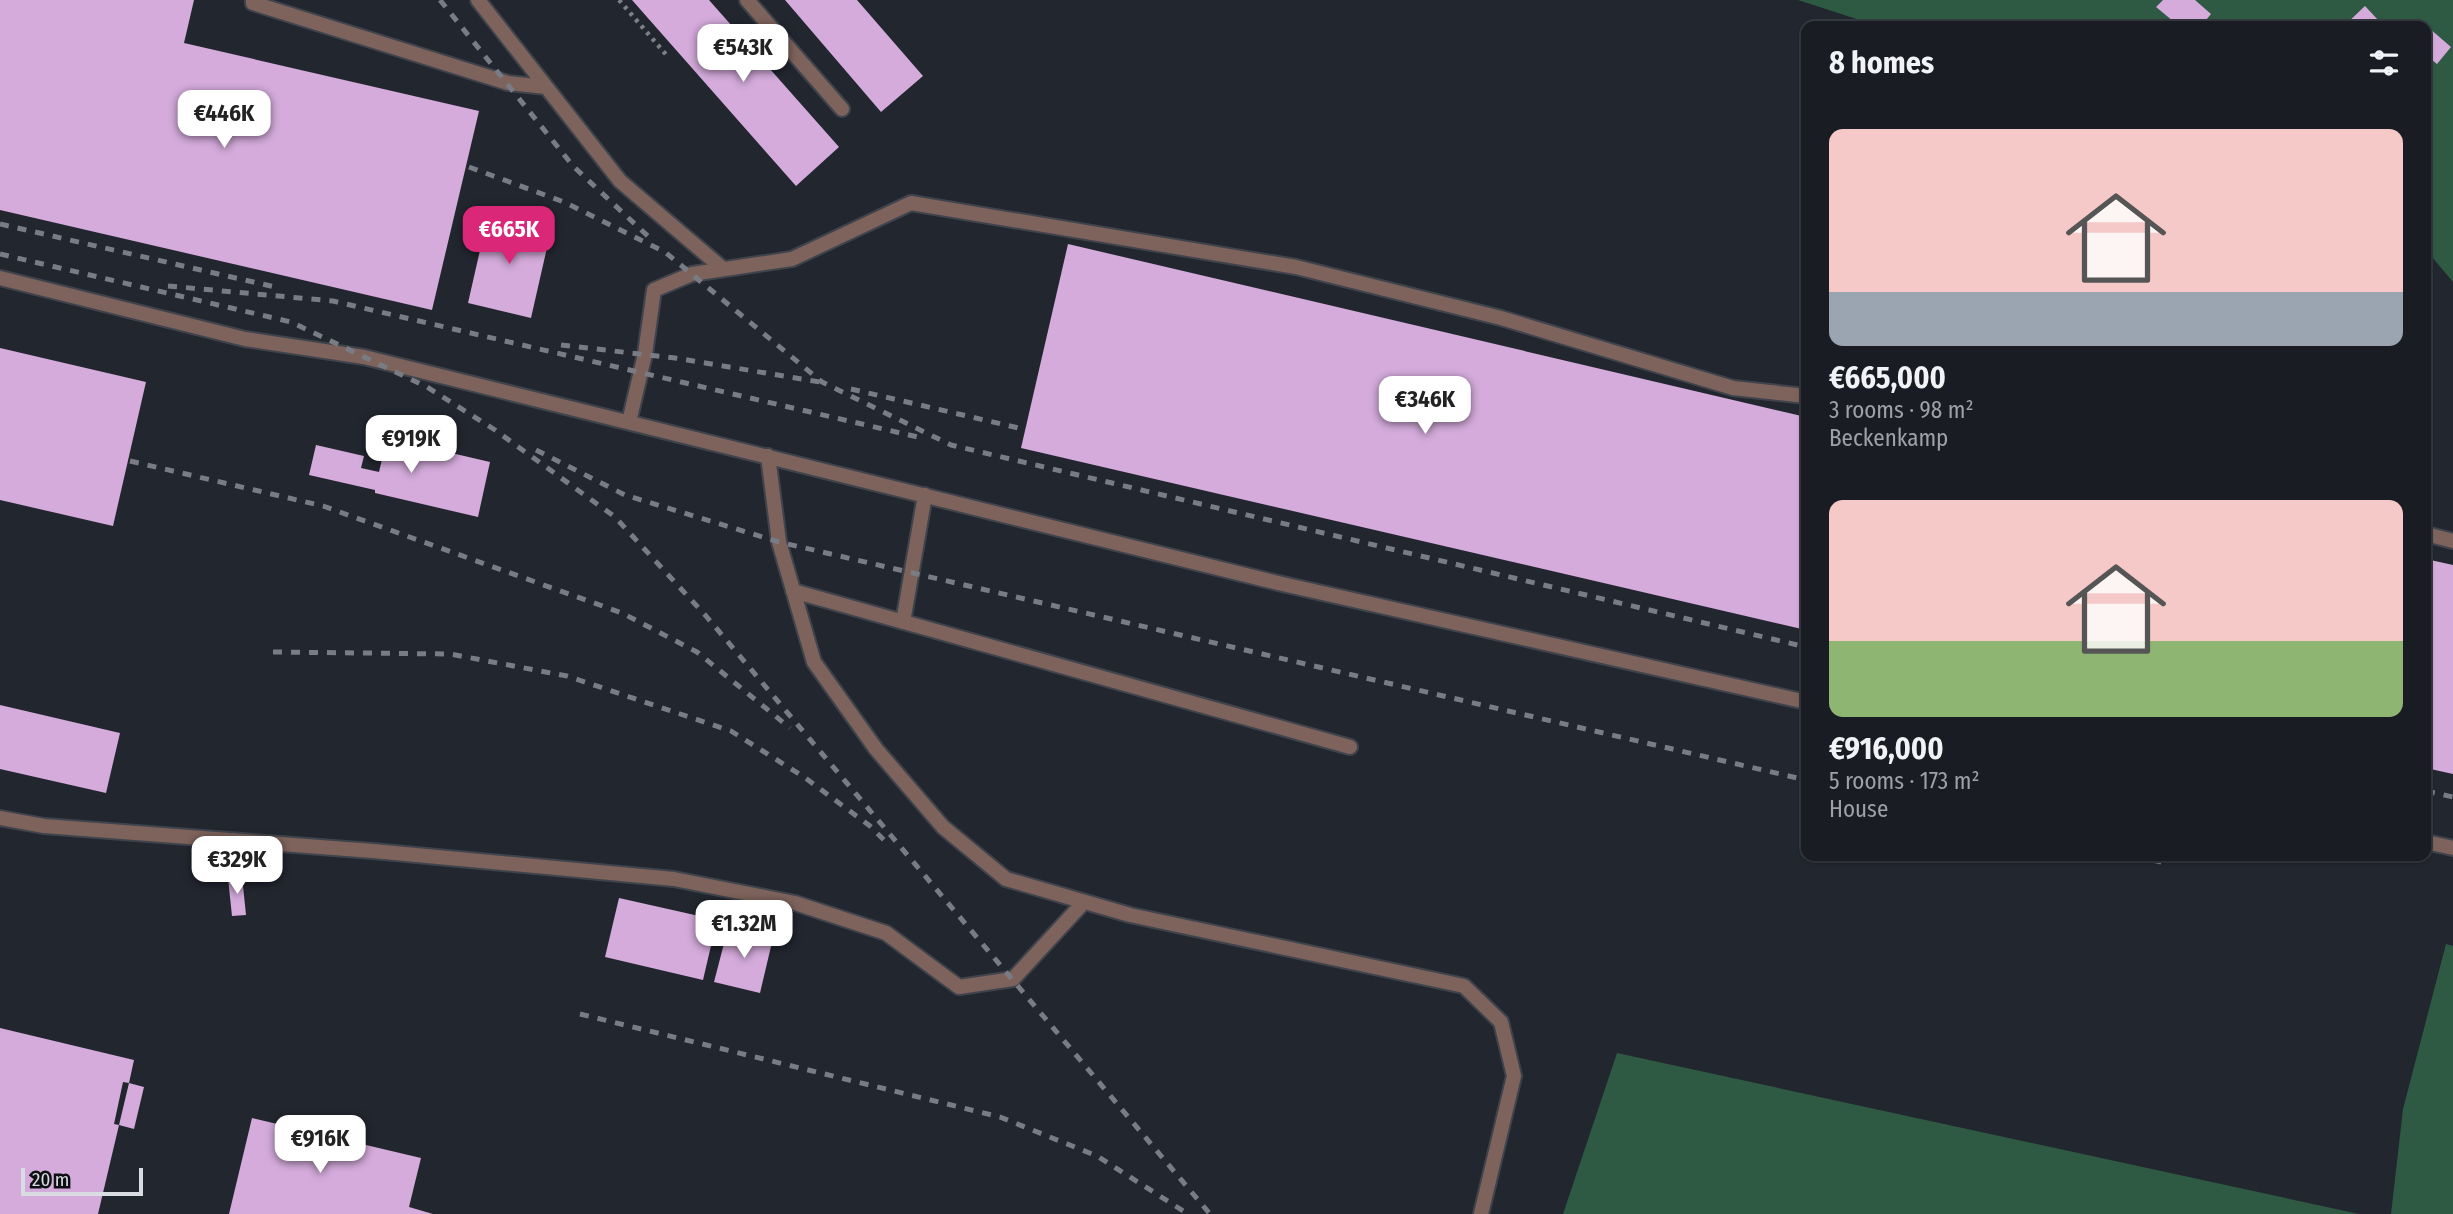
<!DOCTYPE html>
<html lang="en">
<head>
<meta charset="utf-8">
<style>
	:root { --surface:#1a1c23; --page:#272930; --text:#f1f3f6; --muted:#9fa1a6; --line:#383a41; --accent:#db2777 }
	body { margin:0; font-family:"Fira Sans Condensed",sans-serif; background:var(--page); color:var(--text); height:100vh; display:flex; flex-direction:column; font-size:26px; white-space:nowrap }
	* { box-sizing:border-box; margin:0 }
	p { font-size:23px; color:var(--muted) }
	.icon { flex:none; width:38px; height:38px; fill:none; stroke:currentColor; stroke-width:2; stroke-linecap:round; stroke-linejoin:round }
	.map { position:relative; flex:1; overflow:hidden }
	.sheet { position:absolute; left:1801px; top:21px; width:630px; height:840px; display:flex; flex-direction:column; background:var(--surface); border-radius:14px; box-shadow:0 2px 5px #0004,0 0 0 2px var(--line) }
	.sheet>* { flex:none }
	.scale { position:absolute; left:21px; bottom:18px; width:122px; box-sizing:border-box; padding-left:7px; border:4px solid #d9dce2; border-top:0; font-size:19px; line-height:24px; white-space:nowrap; color:#d9dce2; -webkit-text-stroke:5px #0d0f13; paint-order:stroke }
	.price { position:absolute; translate:-50% -60px; padding:0 16px; border-radius:14px; background:#fff; color:#222; font-size:23px; line-height:46px; filter:drop-shadow(0 2px 4px #0008) }
	.price::after { content:''; position:absolute; left:50%; top:42px; width:21px; height:16px; margin-left:-10px; background:inherit; clip-path:polygon(0 0,100% 0,50% 100%) }
	.price.on { background:var(--accent); color:#fff }
	ul { padding:0; list-style:none }
	li { display:grid; align-content:center; gap:14px; height:371px; padding:0 28px }
	li span { display:grid; place-items:center; height:217px; border-radius:14px; color:#555 }
	li>.icon { margin-inline-start:auto }
	span .icon { width:126px; height:126px; fill:#fffc; stroke-width:1 }
	li b { font-size:30px }
	h2 { display:flex; justify-content:space-between; align-items:center; height:84px; padding:0 28px; font-size:30px }
	.map>svg:first-child { display:block }
</style>
</head>
<body>
<div class="map">
<svg width="2453" height="1214" viewBox="0 0 2453 1214">
	<rect width="100%" height="100%" fill="#22262f"/>
	<path fill="#2e5942" d="M1798 0H2453V282L2426 250V26H1878Z
		M2446 944 2453 946V1214H2391L2403 1109Z
		M1617 1053 2359 1214H1563Z"/>
	<path fill="#d4abdb" d="M0 0H194L184 43 479 111 432 310 0 210Z
		M632 0H709L839 147 796 186Z
		M785 0H857L923 76 881 112Z
		M2163 0H2195L2211 14 2201 26H2179L2156 7Z
		M2365 6 2379 21 2374 26H2344Z
		M2429 28 2451 47 2437 64 2426 55V32Z
		M488 215 551 230 531 318 468 303Z
		M1068 244 1806 417V630L1021 448Z
		M0 348 146 382 113 526 0 500Z
		M387 438 490 462 478 517 375 493V490L309 475 316 445 364 456 361 468 379 472Z
		M2426 559 2453 565V774L2426 768Z
		M0 705 120 733 106 793 0 769Z
		M242 876 246 915 232 916 228 878Z
		M619 898 717 920 703 980 605 957Z
		M728 928 773 938 760 993 714 982Z
		M0 1028 134 1060 129 1083 123 1082 114 1124 119 1125 129 1083 144 1087 134 1129 119 1125 98 1214H0Z
		M252 1118 421 1158 409 1207 433 1214H229Z"/>
	<g fill="none" stroke-linecap="round" stroke-linejoin="round">
		<g stroke="#3f434c" stroke-width="18">
			<path id="service" d="M253 0V3L508 83 546 87
				M478 0 620 181 722 268
				M0 278 245 339 364 357 1278 583 1806 702
				M629 422 645 354 654 290 692 274 792 259 911 203 1296 267 1501 318 1733 388 1806 396
				M768 456 779 542 814 662 876 749 943 827 1006 879 1130 915 1464 986 1501 1022 1514 1076 1481 1214
				M2426 534 2453 541
				M793 591 1350 747
				M903 622 925 495
				M0 818 44 826 373 851 674 879 795 903 886 933 959 987 1013 979 1084 902
				M2426 842 2453 848"/>
		</g>
		<g stroke="#3f434c" stroke-width="18">
			<path id="minor" d="M747 0 842 109"/>
		</g>
		<path stroke="#7d8088" stroke-width="4.5" stroke-dasharray="3.5 5" stroke-linecap="butt" d="M619 0 669 58"/>
		<use href="#service" stroke="#7d635b" stroke-width="14"/>
		<use href="#minor" stroke="#7d635b" stroke-width="14"/>
		<path stroke="#797c84" stroke-width="5" stroke-dasharray="9 9" stroke-linecap="butt" d="M440 0 573 166 652 240
			M469 167 564 202 665 252 822 382 951 445 1806 647
			M0 224 275 287
			M0 254 291 322 427 387 495 430 615 517 706 616 1210 1214
			M168 286 333 301 922 438
			M561 345 675 358 820 382
			M851 389 1023 429
			M536 450 625 495 779 542 1806 780
			M130 461 323 506 622 613 697 652 790 728
			M273 652 450 654 567 676 731 731 804 777 870 826 884 840
			M2426 791 2453 797
			M2135 856 2165 863
			M580 1014 1000 1117 1097 1156 1188 1214"/>
	</g>
</svg>
<div class="scale">20 m</div>
<b class="price" style="left:743px;top:84px">€543K</b>
<b class="price" style="left:224px;top:150px">€446K</b>
<b class="price on" style="left:509px;top:266px">€665K</b>
<b class="price" style="left:1425px;top:436px">€346K</b>
<b class="price" style="left:411px;top:475px">€919K</b>
<b class="price" style="left:237px;top:896px">€329K</b>
<b class="price" style="left:744px;top:960px">€1.32M</b>
<b class="price" style="left:320px;top:1175px">€916K</b>
<section class="sheet">
<h2>8 homes<svg class="icon" aria-label="filters" viewBox="0 0 24 24"><path d="M4 7h16M4 17h16"/><circle cx="9" cy="7" r="2"/><circle cx="15" cy="17" r="2"/></svg></h2>
<ul>
<li><span style="background:linear-gradient(#f6c9c9 75%,#9aa5b1 0)"><svg class="icon" aria-label="home" viewBox="0 0 24 24"><path d="M3 11l9-7 9 7M6 9v11h12V9"/></svg></span><div><b>€665,000</b><p>3 rooms · 98 m²</p><p>Beckenkamp</p></div></li>
<li><span style="background:linear-gradient(#f6c9c9 65%,#8fb573 0)"><svg class="icon" aria-label="home" viewBox="0 0 24 24"><path d="M3 11l9-7 9 7M6 9v11h12V9"/></svg></span><div><b>€916,000</b><p>5 rooms · 173 m²</p><p>House</p></div></li>
</ul>
</section>
</div>
</body>
</html>
